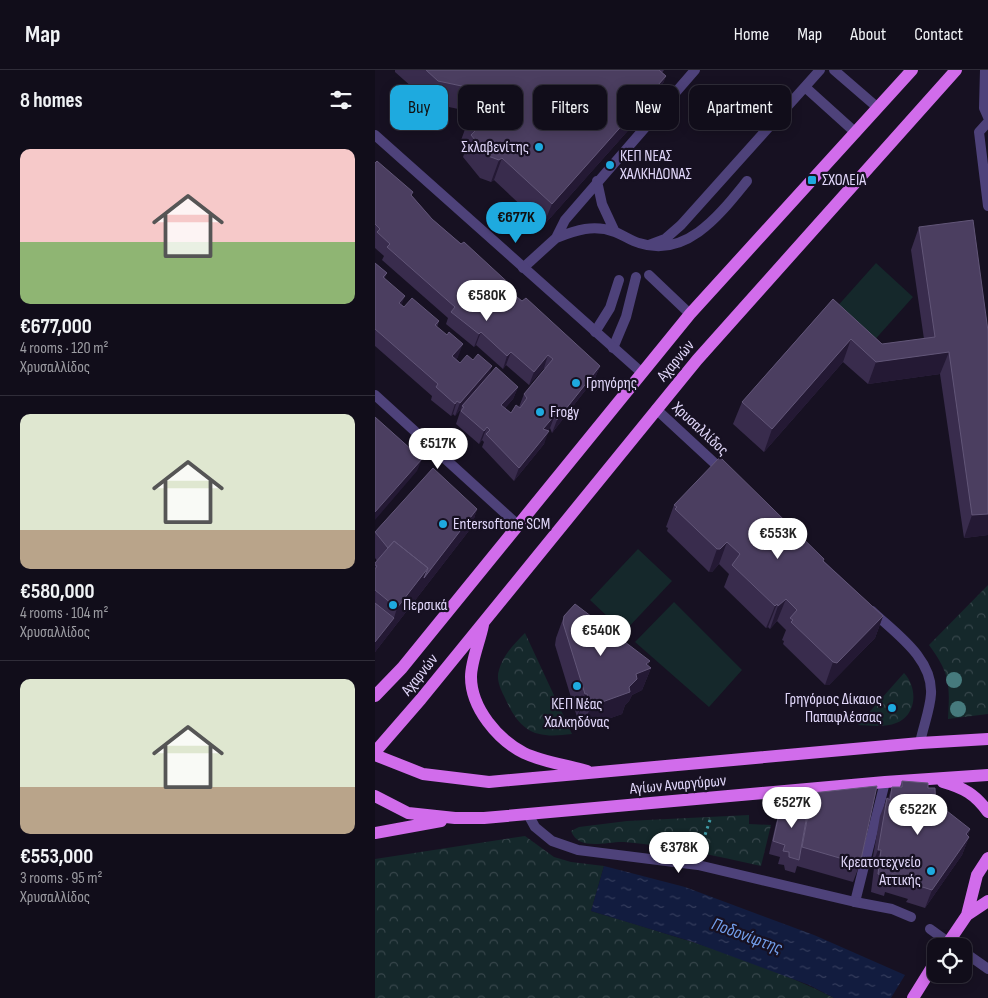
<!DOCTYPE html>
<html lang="en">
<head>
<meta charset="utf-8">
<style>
	:root { --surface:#110d1a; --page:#1a1623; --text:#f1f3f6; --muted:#9c9ca2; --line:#302d39; --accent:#1eaadf }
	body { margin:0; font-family:"Sofia Sans Condensed",sans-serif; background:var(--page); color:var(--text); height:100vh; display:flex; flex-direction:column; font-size:19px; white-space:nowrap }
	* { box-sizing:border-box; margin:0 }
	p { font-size:16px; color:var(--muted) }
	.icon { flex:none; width:28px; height:28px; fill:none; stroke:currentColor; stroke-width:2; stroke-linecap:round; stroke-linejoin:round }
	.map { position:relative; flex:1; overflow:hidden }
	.drawer { display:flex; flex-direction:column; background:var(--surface); width:375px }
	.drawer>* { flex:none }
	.banner { position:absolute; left:15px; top:15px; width:475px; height:45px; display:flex; gap:10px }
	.fabs { position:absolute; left:552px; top:868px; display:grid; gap:10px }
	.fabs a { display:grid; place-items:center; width:45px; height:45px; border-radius:10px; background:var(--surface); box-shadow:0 2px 12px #0003,0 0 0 1px var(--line); font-size:25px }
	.price { position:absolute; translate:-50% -42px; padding:0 11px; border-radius:18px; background:#fff; color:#222; font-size:16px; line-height:32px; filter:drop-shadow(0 1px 2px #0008) }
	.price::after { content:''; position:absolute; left:50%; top:30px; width:15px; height:11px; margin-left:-8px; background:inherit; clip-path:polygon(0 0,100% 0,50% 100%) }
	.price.current { background:var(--accent); color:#111 }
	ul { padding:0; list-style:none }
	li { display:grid; align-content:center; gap:10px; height:265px; padding:0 20px }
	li+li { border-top:1px solid var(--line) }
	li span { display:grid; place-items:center; height:155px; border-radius:10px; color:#555 }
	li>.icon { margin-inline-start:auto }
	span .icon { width:90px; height:90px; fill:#fffc; stroke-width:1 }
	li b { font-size:21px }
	h2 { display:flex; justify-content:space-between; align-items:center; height:60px; padding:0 20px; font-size:21px }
	.pill { padding:0 18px; border-radius:10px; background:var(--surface); box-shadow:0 2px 12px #0003,0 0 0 1px var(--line); font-size:18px; line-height:45px }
	.pill.current { background:var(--accent); color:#111 }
	header { display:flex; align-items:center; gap:30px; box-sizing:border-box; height:70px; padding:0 25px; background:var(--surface); border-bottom:1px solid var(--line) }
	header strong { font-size:24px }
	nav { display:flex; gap:28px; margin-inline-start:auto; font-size:18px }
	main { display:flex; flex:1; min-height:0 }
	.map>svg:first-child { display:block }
</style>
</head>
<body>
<header>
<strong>Map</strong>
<nav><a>Home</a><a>Map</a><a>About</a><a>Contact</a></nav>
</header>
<main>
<section class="drawer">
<h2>8 homes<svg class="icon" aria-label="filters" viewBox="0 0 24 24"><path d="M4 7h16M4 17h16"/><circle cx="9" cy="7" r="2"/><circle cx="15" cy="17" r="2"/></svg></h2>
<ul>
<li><span style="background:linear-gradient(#f6c9c9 60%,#8fb573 0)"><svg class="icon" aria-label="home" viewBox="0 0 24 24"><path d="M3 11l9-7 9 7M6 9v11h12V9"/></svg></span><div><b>€677,000</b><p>4 rooms · 120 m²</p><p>Χρυσαλλίδος</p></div></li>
<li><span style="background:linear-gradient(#dfe7d0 75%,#b9a48a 0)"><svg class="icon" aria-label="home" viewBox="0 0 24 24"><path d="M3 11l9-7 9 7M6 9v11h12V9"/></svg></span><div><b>€580,000</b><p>4 rooms · 104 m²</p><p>Χρυσαλλίδος</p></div></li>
<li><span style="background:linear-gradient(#dfe7d0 70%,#b9a48a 0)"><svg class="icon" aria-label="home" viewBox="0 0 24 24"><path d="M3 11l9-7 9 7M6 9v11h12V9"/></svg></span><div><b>€553,000</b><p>3 rooms · 95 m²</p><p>Χρυσαλλίδος</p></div></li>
</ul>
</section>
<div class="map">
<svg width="613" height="928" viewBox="0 0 613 928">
	<defs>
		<pattern id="forest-crowns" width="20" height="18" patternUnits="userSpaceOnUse" patternTransform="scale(1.25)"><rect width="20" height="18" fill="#15282b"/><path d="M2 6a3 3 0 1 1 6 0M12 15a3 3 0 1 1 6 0" fill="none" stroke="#37464b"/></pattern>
		<pattern id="water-ripples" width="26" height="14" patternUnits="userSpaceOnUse" patternTransform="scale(1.25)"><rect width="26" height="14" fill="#121c3f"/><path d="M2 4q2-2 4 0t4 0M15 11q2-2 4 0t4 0" fill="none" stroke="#343c5c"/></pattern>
	</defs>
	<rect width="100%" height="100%" fill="#171122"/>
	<path fill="#15282b" d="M501 193 538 227 488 283 451 249Z
		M263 479 297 511 249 562 215 530Z
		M299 532 367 600 334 637 260 572Z"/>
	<path fill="url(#forest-crowns)" d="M613 515V644L573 649C575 613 575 604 554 575Z
		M150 563 197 664C159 669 145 662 129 626 125 618 121 609 124 600 128 585 139 574 150 563Z
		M529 603C545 620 541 651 514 655 504 657 493 655 483 655Z
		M374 745V754L396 755 386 796C341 786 296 776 249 772 233 771 204 782 196 761L204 757 252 751Z
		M150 766 179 787 196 792 229 796 216 841C298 866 382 889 459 928H0V789Z"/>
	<path fill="url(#water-ripples)" d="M229 796 310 817 439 865 530 905 516 928H459L434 915 318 872 216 841Z"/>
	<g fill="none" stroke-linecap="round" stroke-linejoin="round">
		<path stroke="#3f9ba6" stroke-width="3" stroke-dasharray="2.5 4" stroke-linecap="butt" d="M326 777 336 747"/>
		<path stroke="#4e427a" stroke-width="10" d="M459 0 503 38
			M430 17 481 63
			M222 111 227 134 240 162
			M181 168C201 160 219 154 240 162 248 165 256 171 264 173 312 189 346 143 372 111
			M274 175 290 169 306 155 445 0
			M148 198 181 168 190 150 320 0
			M274 205 315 244
			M220 262 235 238 244 210
			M238 278 251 247 261 207
			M480 832 510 712"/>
		<path stroke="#4e427a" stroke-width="10" d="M613 52 604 62 613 136
			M281 339 348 401
			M497 541C520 563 558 588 556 624 555 640 548 657 545 673
			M480 832 517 839 536 847
			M555 859 573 872"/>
		<path stroke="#4e427a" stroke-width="10" d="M610 0 609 38 613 47
			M0 65 266 302
			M0 325 144 456
			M154 746 160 757 177 771 203 780 323 795 480 832
			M589 882 613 899"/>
		<path stroke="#d16ceb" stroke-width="12" d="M108 555C105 571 96 591 96 607 96 638 123 670 149 683 168 692 192 695 212 701
			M0 626 27 598 315 244 537 0
			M0 682 46 629 322 290 581 0
			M0 685 48 704 114 712 545 673 613 669
			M568 712C589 718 600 724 613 742
			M0 726 33 743 80 748H109L510 712 613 705
			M0 763 66 751
			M592 845 613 831
			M571 876 592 845 602 805 613 788
			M538 928 561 891"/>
	</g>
	<g fill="#467a7d">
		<circle cx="579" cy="610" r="8"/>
		<circle cx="583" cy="639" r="8"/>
	</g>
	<path fill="#392c4d" d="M20 0H289L287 3 291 6 282 28 168 156 119 110 116 112 105 108 88 87 91 79 85 73 93 51 96 48 88 40 55 33 20 2Z
		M0 93 37 126 57 149 141 220 140 225 225 296 220 308 177 363 175 358 172 361 169 374 139 411 107 377 109 372 107 370 104 374 81 354 86 339 80 346 78 344 76 346 56 330 57 326 0 276V193L12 203 9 209 26 235 29 237 64 251 62 257 83 287 81 289 85 293 114 306 143 317 138 329 130 338 136 343 145 338 144 337 149 324 170 299 169 298 154 315 131 295 128 299 101 275 99 277 71 254 73 248 7 190 9 186 0 178Z
		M544 157 613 261V465L589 468 565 304 493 314 468 292 389 382 358 354 367 332 458 229 507 274 549 269 536 180Z
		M299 435 449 491 508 546 500 568 454 615H450L408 574 409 571 407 570 411 560 402 551 395 559 393 557 391 558 349 517 354 504 344 494 337 502H334L292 461 293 458 291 457Z
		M102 439 96 458 0 582V493L2 491 0 488V462Z
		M189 546 276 598 267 620 257 625 254 631 250 635 247 644 207 658 203 646 202 647 180 575 181 568Z
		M527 711 553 718 561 742 595 759 593 766 594 767 587 785 550 838 531 832 533 829 510 822 509 826 496 822 499 798H496L505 746 512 728 513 729 517 717H525Z
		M437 723 485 794 478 812 422 796 420 803 410 800 409 795 403 794 405 787 394 784 401 753 405 740 418 744 424 728H435Z"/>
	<path fill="#241934" d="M291 6 282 28 168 156 177 134Z
		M127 88 119 110 116 112 124 90Z
		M30 226 25 239 24 233Z
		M106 262 101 275 99 277 104 264Z
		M476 269 468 292 389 382 397 359Z
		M88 274 83 287 72 299 77 286Z
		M136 282 131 295 128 299 132 286Z
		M574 282 565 304 493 314 501 292Z
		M173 285 169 298 154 315 159 302Z
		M117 296 113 309 87 336 86 339 80 346 85 333Z
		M225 296 220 308 177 363 182 350Z
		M143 317 138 329 121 348 126 335Z
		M82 331 78 344 76 346 80 334Z
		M180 345 175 358 164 372 168 359Z
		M112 357 107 370 104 374 109 361Z
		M174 361 169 374 139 411 144 398Z
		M47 389 42 401 0 450V442Z
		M102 439 96 458 0 582V572L19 548 22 538 53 498Z
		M613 444V465L589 468 597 445Z
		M352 472 344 494 337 502H334L342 479Z
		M411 529 402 551 395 559 403 536Z
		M402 534 393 557 391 558 400 536Z
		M508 546 500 568 454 615H450L458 592Z
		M275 591 272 600 276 598 267 620 257 625 254 631 250 635 247 644 207 658 216 636 254 617 261 604Z
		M210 624H212L203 646 202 647Z
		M595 759 591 771 594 767 587 785 550 838 557 820 591 764Z
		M503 780H506L499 798H496Z"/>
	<path fill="#4b3e60" stroke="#625678" d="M51 0H284L291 6 177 134 127 88 124 90 113 86 96 65 102 59 93 51 108 36 116 45 120 40 96 18 63 11Z
		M2 91 38 122 36 125 57 149 86 174 89 172 141 220 138 224 147 231 151 228 225 296 182 350 180 345 168 359 174 361 144 398 111 364 115 360 112 357 109 361 86 341 89 337 87 336 121 297 143 317 126 335 136 343 141 335 145 338 152 328 149 324 178 289 173 285 159 302 136 282 132 286 106 262 104 264 76 242 80 237 12 177 15 174 2 162 5 159 0 154V93Z
		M598 150 613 261V444L597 445 574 282 501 292 476 269 397 359 367 332 458 229 507 274 560 267 544 157Z
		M0 193 12 203 8 207 30 226 24 233 29 237 37 228 64 251 60 255 72 265 74 262 88 274 77 286 85 293 92 285 98 290 103 284 117 296 85 333 82 331 80 334 61 317 63 314 0 259Z
		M0 347 47 389 0 442Z
		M345 387 449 489 448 491 508 546 462 593 458 592 416 552 418 550 415 548 422 540 411 529 403 536 402 534 400 536 357 495 365 484 352 472 345 479H342L300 439 302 437 299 435Z
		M58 398 102 439 49 508 53 498 19 471 13 478 0 462Z
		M19 471 53 498 22 538 0 520V499L2 496 0 495V493Z
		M0 533 19 548 0 572Z
		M200 534 275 591 271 594 276 598 261 604 262 609 254 617 255 622 216 636 212 624H210L188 553 189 546Z
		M527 711 553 713V718H560L561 742 572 741 595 759 591 764 594 767 557 820 538 814 539 810 517 804 515 808 503 804 506 780H503L512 728 515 730 517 717H527Z
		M502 716 485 794 427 777 437 723Z
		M424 728H435L424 790 414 787V782L408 781 410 775 398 771 405 740 421 744Z"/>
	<g fill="#1eaadf" stroke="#171122" stroke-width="2">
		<circle cx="164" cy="77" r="5"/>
		<circle cx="235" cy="95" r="5"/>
		<rect x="432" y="105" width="10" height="10" rx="2.5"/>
		<circle cx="201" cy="313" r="5"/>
		<circle cx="165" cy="342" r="5"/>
		<circle cx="68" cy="454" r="5"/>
		<circle cx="18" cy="535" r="5"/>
		<circle cx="202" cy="616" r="5"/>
		<circle cx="517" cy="638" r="5"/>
		<circle cx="556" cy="801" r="5"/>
	</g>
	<g text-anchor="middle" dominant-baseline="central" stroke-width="4.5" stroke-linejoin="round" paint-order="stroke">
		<g font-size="16" fill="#e1d7fa" stroke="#171122" text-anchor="start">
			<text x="154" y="77" text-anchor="end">Σκλαβενίτης</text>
			<text x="245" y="86">ΚΕΠ ΝΕΑΣ<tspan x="245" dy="18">ΧΑΛΚΗΔΟΝΑΣ</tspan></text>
			<text x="447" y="110">ΣΧΟΛΕΙΑ</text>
			<text x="211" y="313">Γρηγόρης</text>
			<text x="175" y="342">Frogy</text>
			<text x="78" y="454">Entersoftone SCM</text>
			<text x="28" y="535">Περσικά</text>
			<text x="507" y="629" text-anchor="end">Γρηγόριος Δίκαιος<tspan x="507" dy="18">Παπαφλέσσας</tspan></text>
			<text x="202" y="634" text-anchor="middle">ΚΕΠ Νέας<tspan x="202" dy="18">Χαλκηδόνας</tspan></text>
			<text x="546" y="792" text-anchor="end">Κρεατοτεχνείο<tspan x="546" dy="18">Αττικής</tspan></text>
		</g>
		<g font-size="16" fill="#e1d7fa" stroke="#171122">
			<text transform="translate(301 291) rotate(-50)">Αχαρνών</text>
			<text transform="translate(325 359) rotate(43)">Χρυσαλλίδος</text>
			<text transform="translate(45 605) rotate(-51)">Αχαρνών</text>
			<text transform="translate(303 715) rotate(-5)">Αγίων Αναργύρων</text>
		</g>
		<g font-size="18" font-style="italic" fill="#739fec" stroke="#171122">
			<text transform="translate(372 866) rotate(20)">Ποδονίφτης</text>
		</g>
	</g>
</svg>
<div class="fabs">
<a><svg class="icon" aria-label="locate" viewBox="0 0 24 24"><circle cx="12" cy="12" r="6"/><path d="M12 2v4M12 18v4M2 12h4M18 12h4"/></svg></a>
</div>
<b class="price current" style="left:141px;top:174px">€677K</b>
<b class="price" style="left:112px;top:252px">€580K</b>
<b class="price" style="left:63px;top:400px">€517K</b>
<b class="price" style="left:403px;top:490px">€553K</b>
<b class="price" style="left:226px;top:587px">€540K</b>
<b class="price" style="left:417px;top:759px">€527K</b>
<b class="price" style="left:543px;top:766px">€522K</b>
<b class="price" style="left:304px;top:804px">€378K</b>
<div class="banner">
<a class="pill current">Buy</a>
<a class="pill">Rent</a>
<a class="pill">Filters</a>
<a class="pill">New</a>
<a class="pill">Apartment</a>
</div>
</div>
</main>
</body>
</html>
